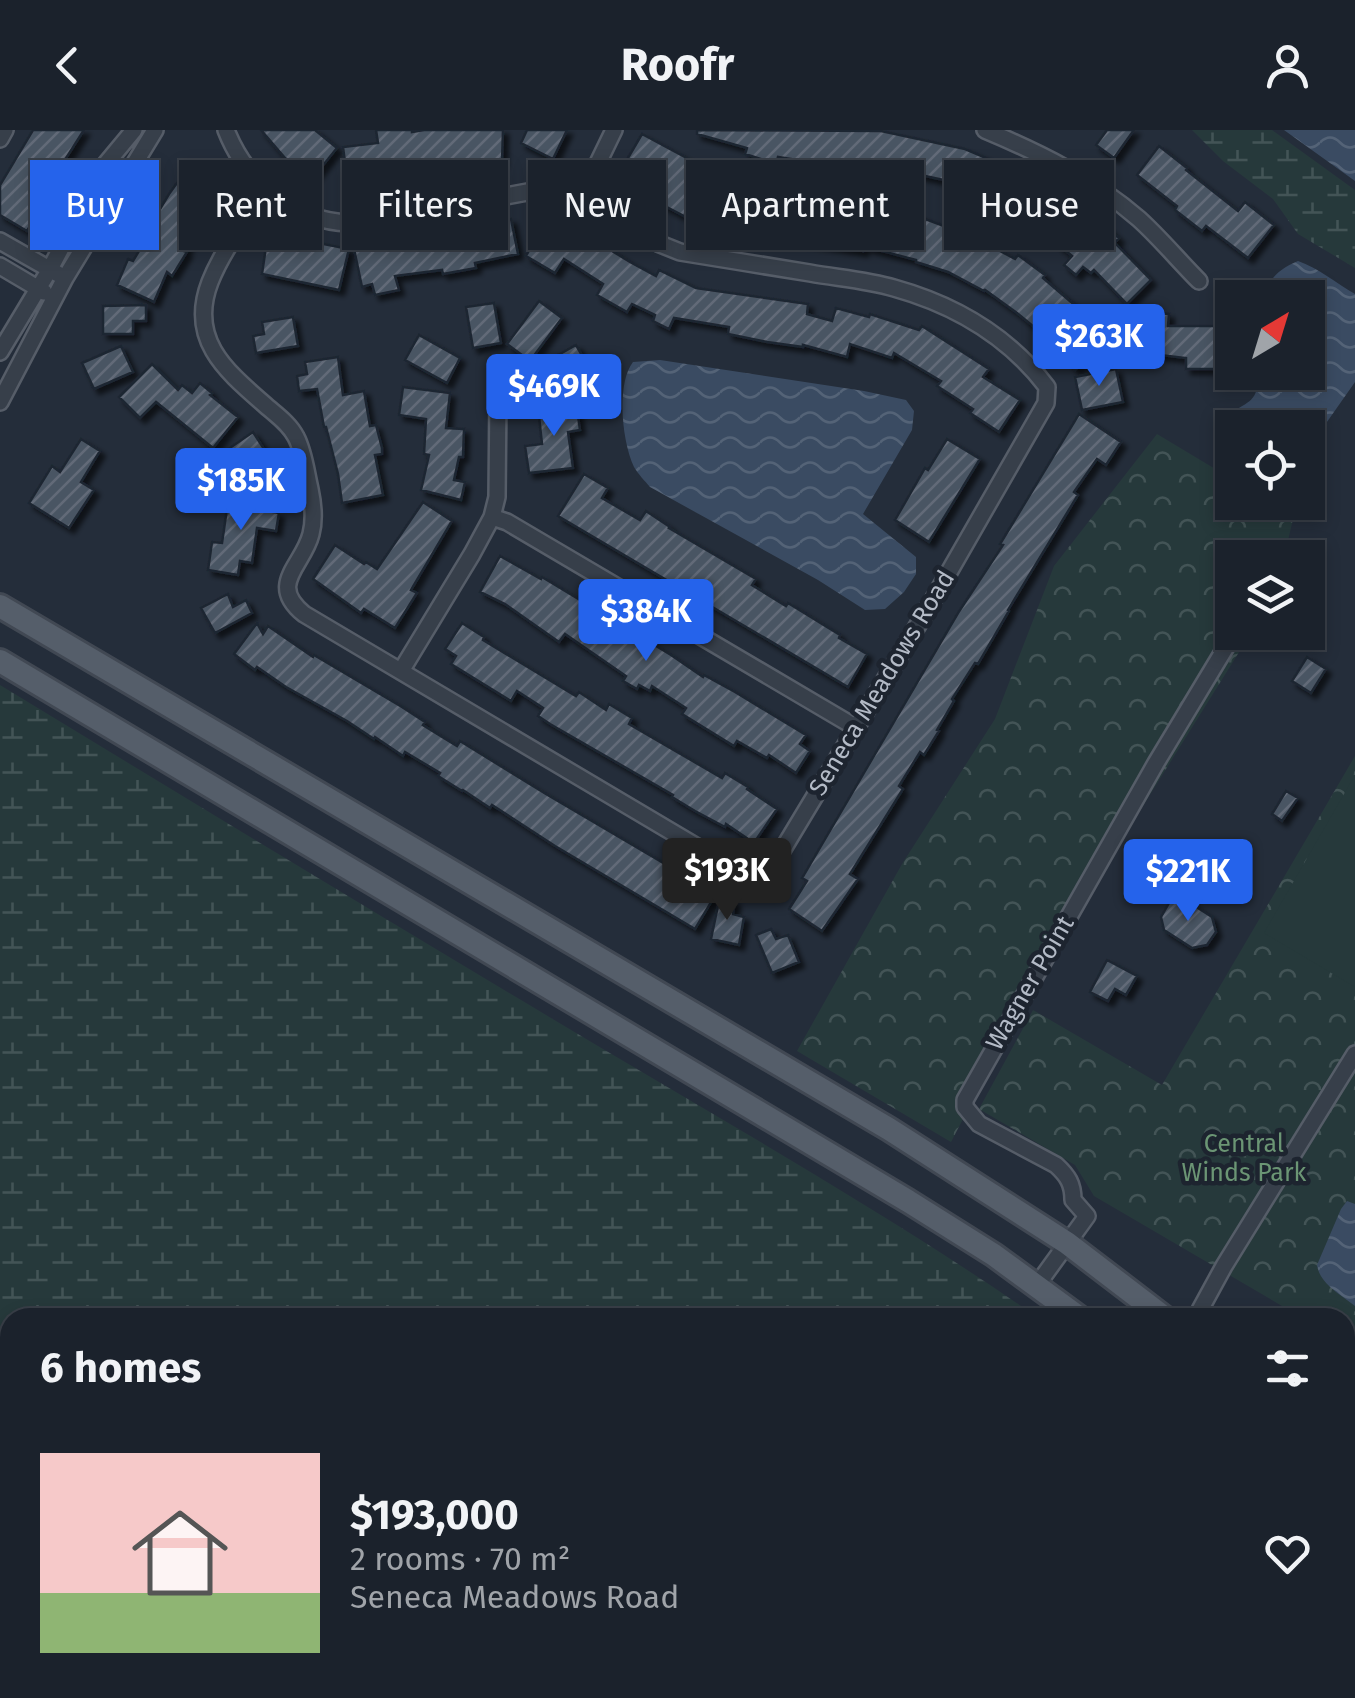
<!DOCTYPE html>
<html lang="en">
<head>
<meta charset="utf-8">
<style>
	:root { --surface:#1b222c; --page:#242a34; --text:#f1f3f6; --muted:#a0a4a9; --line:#393f48; --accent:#2563eb }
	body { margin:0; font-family:"Fira Sans",sans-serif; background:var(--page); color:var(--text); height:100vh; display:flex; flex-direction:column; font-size:38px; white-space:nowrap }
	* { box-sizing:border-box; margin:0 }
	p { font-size:32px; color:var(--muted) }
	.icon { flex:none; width:55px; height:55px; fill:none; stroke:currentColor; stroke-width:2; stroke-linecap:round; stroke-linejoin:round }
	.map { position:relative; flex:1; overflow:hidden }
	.drawer { position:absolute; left:0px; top:1178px; width:1355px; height:392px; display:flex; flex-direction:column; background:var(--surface); border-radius:30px 30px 0 0; box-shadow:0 5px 15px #0003,0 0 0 2px var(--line) }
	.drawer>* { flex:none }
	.hud { position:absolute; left:30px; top:30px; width:1295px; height:90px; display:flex; gap:20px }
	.needle { width:65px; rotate:38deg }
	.buttons { position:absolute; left:1215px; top:150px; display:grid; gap:20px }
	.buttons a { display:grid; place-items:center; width:110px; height:110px; border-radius:0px; background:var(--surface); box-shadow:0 5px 15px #0003,0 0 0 2px var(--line); font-size:50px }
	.price { position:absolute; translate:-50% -85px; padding:0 22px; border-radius:10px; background:var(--accent); color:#fff; font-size:32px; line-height:65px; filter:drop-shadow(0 2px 5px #0008) }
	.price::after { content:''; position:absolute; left:50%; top:60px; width:30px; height:22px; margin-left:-15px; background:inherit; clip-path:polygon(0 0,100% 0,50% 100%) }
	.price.current { background:#222; color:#fff }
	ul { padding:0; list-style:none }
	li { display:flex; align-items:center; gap:30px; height:250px; padding:0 40px }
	li span { display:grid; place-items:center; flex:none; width:280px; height:200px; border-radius:0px; color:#555 }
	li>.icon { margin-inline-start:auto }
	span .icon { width:120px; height:120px; fill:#fffc; stroke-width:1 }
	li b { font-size:42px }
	h2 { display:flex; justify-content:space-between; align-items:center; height:120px; padding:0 40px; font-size:42px }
	.tag { padding:0 35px; border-radius:0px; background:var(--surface); box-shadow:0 5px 15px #0003,0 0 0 2px var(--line); font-size:35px; line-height:90px }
	.tag.current { background:var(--accent); color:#fff }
	header { display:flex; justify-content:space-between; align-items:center; height:130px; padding:0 40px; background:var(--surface); font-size:45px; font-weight:700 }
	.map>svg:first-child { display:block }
</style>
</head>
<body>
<header><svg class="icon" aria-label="back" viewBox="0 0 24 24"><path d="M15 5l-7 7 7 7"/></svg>Roofr<svg class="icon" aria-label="person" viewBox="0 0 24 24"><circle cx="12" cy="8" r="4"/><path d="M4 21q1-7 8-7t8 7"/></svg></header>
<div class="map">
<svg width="1355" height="1568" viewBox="0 0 1355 1568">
	<defs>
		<pattern id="forest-crowns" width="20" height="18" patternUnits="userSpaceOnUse" patternTransform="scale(2.5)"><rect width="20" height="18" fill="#26393b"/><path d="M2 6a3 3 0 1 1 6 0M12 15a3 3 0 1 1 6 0" fill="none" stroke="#435456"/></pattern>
		<pattern id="wetland-marsh" width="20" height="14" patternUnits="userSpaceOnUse" patternTransform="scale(2.5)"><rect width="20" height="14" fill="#26393b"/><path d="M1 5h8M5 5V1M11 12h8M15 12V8" fill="none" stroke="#435456"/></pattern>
		<pattern id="water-waves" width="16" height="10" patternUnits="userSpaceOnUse" patternTransform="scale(2.5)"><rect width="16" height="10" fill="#3a4b62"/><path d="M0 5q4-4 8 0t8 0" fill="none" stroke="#546377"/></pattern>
		<pattern id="building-hatch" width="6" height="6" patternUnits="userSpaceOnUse" patternTransform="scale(2.5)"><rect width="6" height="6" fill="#4a5563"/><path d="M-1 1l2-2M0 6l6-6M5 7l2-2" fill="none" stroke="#626b78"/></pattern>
		<filter id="shadow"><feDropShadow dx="5" dy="5" stdDeviation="2.5" flood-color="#0009"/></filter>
	</defs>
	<rect width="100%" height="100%" fill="#242d3a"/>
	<path fill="url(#forest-crowns)" d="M1157 304 1232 349V372L1272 373 1294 385 1284 427 1232 428V491L1149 630 977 930C968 948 950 969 963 989L951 1012 797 921 902 734 995 589 1054 436Z
		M1243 503H1251L1106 735Z
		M1355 626V1219L1345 1213V1188L1301 1187 1094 1066 1075 1035 979 979 1033 880 1162 955Z"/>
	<path fill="url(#wetland-marsh)" d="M1192 0H1272L1355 60V138L1298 104 1273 69 1223 31Z
		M0 555C199 676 398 797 598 916 746 1004 896 1089 1037 1187L10 1188V1560H992L988 1568H0Z"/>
	<path fill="#26393b" d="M1355 645V857L1264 803Z"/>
	<path fill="url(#water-waves)" d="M1284 0H1355V51Z
		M1298 131C1318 138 1336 153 1355 164V252L1308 319V298H1232V307L1224 297 1229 283C1251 272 1259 269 1258 243L1308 242V168L1262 167C1269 149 1280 138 1298 131Z
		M660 230 864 261 906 270 914 281 912 300 863 384 916 427V444L904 462 885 479 865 480 818 450 650 357C645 351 638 344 634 337 622 312 616 254 633 232Z
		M1347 1071 1355 1074V1176C1340 1164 1320 1154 1317 1135L1341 1079Z"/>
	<path fill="url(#building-hatch)" stroke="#1f2631" stroke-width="2.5" filter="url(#shadow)" d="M33 0H84L56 44 60 47 27 101 0 85V55Z
		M261 0H315L337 18 312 49 285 28Z
		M376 0H412V2L424 0H503L502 32 457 31 459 39 418 47 348 56 343 17 378 13Z
		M527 0H567L553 29 521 13Z
		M697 0 881 1 965 19 1017 41 1054 64 1055 62 1089 88 1091 85 1119 108 1115 113 1151 150 1127 174 1094 140 1091 143 1083 137 1076 145 1064 135 1072 126 1025 88 1022 92 985 70 984 73 954 60 957 53 907 42 906 48 865 38V41L778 27 776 34 745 24 747 18 697 4Z
		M1107 0H1134L1114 28 1096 15Z
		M642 4 711 41 713 36 746 46 744 55 789 64 791 56 870 68V74L920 87 976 108 1015 129 1018 125 1045 145 1043 148 1092 190 1110 214 1075 240 1056 215 1017 183 985 160 984 161 948 142 916 132V130L863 116V121L730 100 684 86 615 50Z
		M1159 16 1187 38 1186 40 1238 81 1245 72 1274 95 1248 128 1206 96 1202 101 1175 80 1177 76 1137 45Z
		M190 35 225 60 184 121 187 122 172 146 167 142 154 172 117 155 128 129 133 131 154 96 151 94 169 64Z
		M548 87 584 107 586 105 630 132 656 146 659 140 696 158 808 174 807 184 832 191 836 178 869 187 870 184 919 200 922 196 989 239 983 247 1020 270 999 302 970 283 973 279 937 256 941 251 894 223 892 228 850 214 847 227 803 215V217L767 212 728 204 729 197 674 188 669 199 653 191 655 185 632 174 627 182 597 165 603 154 564 129 555 143 526 126Z
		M511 89 518 124 475 133 476 138 443 144 442 140 395 146 399 160 375 165 372 154 362 157 354 119 388 112 436 106V104Z
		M268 103 349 119 339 160 262 144Z
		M539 171 562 188 530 231 507 214Z
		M494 173 501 213 473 218 466 177Z
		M146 175V191H133V204H103V176Z
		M1148 182 1169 184 1168 196H1220V239H1186V228L1143 223Z
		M293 187 298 216 256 223 253 206 264 204 262 192Z
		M419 205 460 228 447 253 405 230Z
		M576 215 590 239 550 262 535 238Z
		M121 216 133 242 94 259 82 233Z
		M338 227 343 265 364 261 370 296 376 295 382 318V324L375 325 383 365 342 373 338 344 326 297H324L317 259 299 261 297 246 307 244 305 232Z
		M152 234 178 260 182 255 192 263 200 253 212 263 210 265 238 287 213 318 156 272 140 288 119 267Z
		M1116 239 1123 272 1082 280 1075 247Z
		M403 257 450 263 446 298 464 299 463 327H459L454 350 465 352 461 370 421 360 429 325 424 324 426 289 399 285Z
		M576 272 580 300 568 302 573 338 529 343 525 316 542 314 538 277Z
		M1079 284 1121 312 1106 335 1097 329 1074 362 1078 365 1008 480 1009 481 978 534 975 533 952 569 954 571 937 600 939 601 924 625 920 622 899 656 903 659 850 744 858 749 822 801 789 779 807 751 802 748 958 483 1003 415 1000 414 1011 396Z
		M253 302 268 325 237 346 221 324Z
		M81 309 100 321 81 352 94 360 69 398 29 373 52 336 60 342Z
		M947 309 980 329 929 412 895 390 925 338 928 340Z
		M584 344 608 358 602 368 640 390 646 381 670 397 669 398 756 449 752 455 786 476 788 473 840 505 839 508 867 524 848 557 558 386Z
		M229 365 268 371 267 381 279 383 276 401 257 398 252 433 240 431 238 445 208 440 212 412 222 413Z
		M423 372 452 391 411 460 417 463 395 498 364 479 361 483 313 449 335 415 364 434 366 432 377 439Z
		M500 426 541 449 542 447 671 525 703 547 704 545 735 562 806 605 800 614 810 621 796 643 769 625 767 628 737 611 734 616 682 584 686 578 652 556 650 561 639 555 637 559 623 551 626 546 565 504 559 512 505 474 480 462Z
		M228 464 233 477 246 470 252 483 215 503 201 478Z
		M257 493 263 504 268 496 313 527 314 525 402 577 425 592 423 595 457 616 460 611 546 664 716 764 695 799 555 716 492 675 490 678 463 660 462 661 438 646 440 643 405 622 403 626 375 607 374 609 347 591 286 557 257 537 255 540 234 524Z
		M462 493 484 507 483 510 576 566 579 562 606 580 609 574 632 588 629 594 722 648 725 643 748 657 747 659 777 679 754 713 726 694 725 697 695 681 672 667 673 665 550 594 538 586 543 578 517 561 511 571 451 534 456 526 445 519Z
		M1307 527 1326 539 1311 563 1292 551Z
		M1286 661 1298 668 1282 691 1272 684Z
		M720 766 735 772 733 784 744 787 739 815 711 809Z
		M1184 769 1212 787 1216 802 1207 815 1192 818 1164 800 1161 787 1169 773Z
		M771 799 776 809 788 805 799 832 772 843 756 805Z
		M1107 830 1137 846 1126 865 1115 859 1108 871 1090 862Z"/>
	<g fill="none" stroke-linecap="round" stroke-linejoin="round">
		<g stroke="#565d68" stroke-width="20">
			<path id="minor" d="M226 0C246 51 292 91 349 93 377 94 406 85 434 80 467 73 500 67 533 61L555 62 581 68 660 114 680 122C723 129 767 136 810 143 838 148 867 150 894 158 955 175 1009 207 1047 257L1046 273 933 470 780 724 770 737 746 745 731 737 304 484C267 454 303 436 311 404 315 389 313 373 310 359 306 342 304 322 296 307 289 293 275 284 264 274 225 240 188 209 210 152 223 119 247 89 266 60
				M985 0C1040 23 1093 49 1139 89 1160 108 1179 131 1199 151
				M0 9 5 0
				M581 68 614 0
				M0 111 58 144
				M0 136 44 162
				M0 222 50 139 105 35 134 0
				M0 272 65 148 155 0
				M492 387 507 392 855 597
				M401 541 472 424 492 387 497 367 498 265
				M1037 1155 1087 1086 1073 1070C1073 1054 1068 1046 1056 1035L979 994 965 977V970L1156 633 1235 502
				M1213 1188 1200 1180 1224 1136 1355 924
				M1345 1266 1355 1272
				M1095 1560 1108 1568
				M1319 1560 1326 1568"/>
		</g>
		<g stroke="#414853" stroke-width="28">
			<path id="primary" d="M0 476 889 999 1067 1113 1165 1188
				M0 531 908 1071 994 1125 1080 1188
				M1345 1356 1355 1367
				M1345 1432 1355 1444"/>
		</g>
		<use href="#minor" stroke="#373f4a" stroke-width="15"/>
		<use href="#primary" stroke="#555e6a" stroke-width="22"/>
	</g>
	<g text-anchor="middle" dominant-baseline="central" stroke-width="9" stroke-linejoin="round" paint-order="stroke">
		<g font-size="25" fill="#b3bac6" stroke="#1d242f">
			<text transform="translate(882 553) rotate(-59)">Seneca Meadows Road</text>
			<text transform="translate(1030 853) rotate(-60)">Wagner Point</text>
		</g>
		<g font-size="25" fill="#6b9574" stroke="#1d242f">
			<text x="1244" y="1014">Central<tspan x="1244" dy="29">Winds Park</tspan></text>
		</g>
	</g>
</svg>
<div class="buttons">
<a><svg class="needle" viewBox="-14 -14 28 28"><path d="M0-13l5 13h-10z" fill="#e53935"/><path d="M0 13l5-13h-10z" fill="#a0a4a9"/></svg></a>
<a><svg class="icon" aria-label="locate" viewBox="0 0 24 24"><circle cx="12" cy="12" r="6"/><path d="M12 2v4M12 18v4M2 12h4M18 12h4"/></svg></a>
<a><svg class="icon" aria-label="layers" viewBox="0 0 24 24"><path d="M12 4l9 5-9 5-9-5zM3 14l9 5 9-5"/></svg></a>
</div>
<b class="price" style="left:1099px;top:259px">$263K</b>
<b class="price" style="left:554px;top:309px">$469K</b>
<b class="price" style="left:241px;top:403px">$185K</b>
<b class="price" style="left:646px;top:534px">$384K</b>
<b class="price current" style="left:727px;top:793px">$193K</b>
<b class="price" style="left:1188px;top:794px">$221K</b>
<div class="hud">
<a class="tag current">Buy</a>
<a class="tag">Rent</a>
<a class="tag">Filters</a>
<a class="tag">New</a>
<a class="tag">Apartment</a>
<a class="tag">House</a>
</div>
<section class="drawer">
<h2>6 homes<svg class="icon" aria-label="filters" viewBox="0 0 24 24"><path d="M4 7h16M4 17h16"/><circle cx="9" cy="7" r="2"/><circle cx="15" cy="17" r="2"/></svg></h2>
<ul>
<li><span style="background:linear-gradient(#f6c9c9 70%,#8fb573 0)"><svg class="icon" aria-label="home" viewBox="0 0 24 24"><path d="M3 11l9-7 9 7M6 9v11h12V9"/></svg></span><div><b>$193,000</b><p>2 rooms · 70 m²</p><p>Seneca Meadows Road</p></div><svg class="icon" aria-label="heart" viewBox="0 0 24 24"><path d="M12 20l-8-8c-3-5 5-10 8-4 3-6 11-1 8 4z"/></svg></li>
</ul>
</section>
</div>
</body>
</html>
